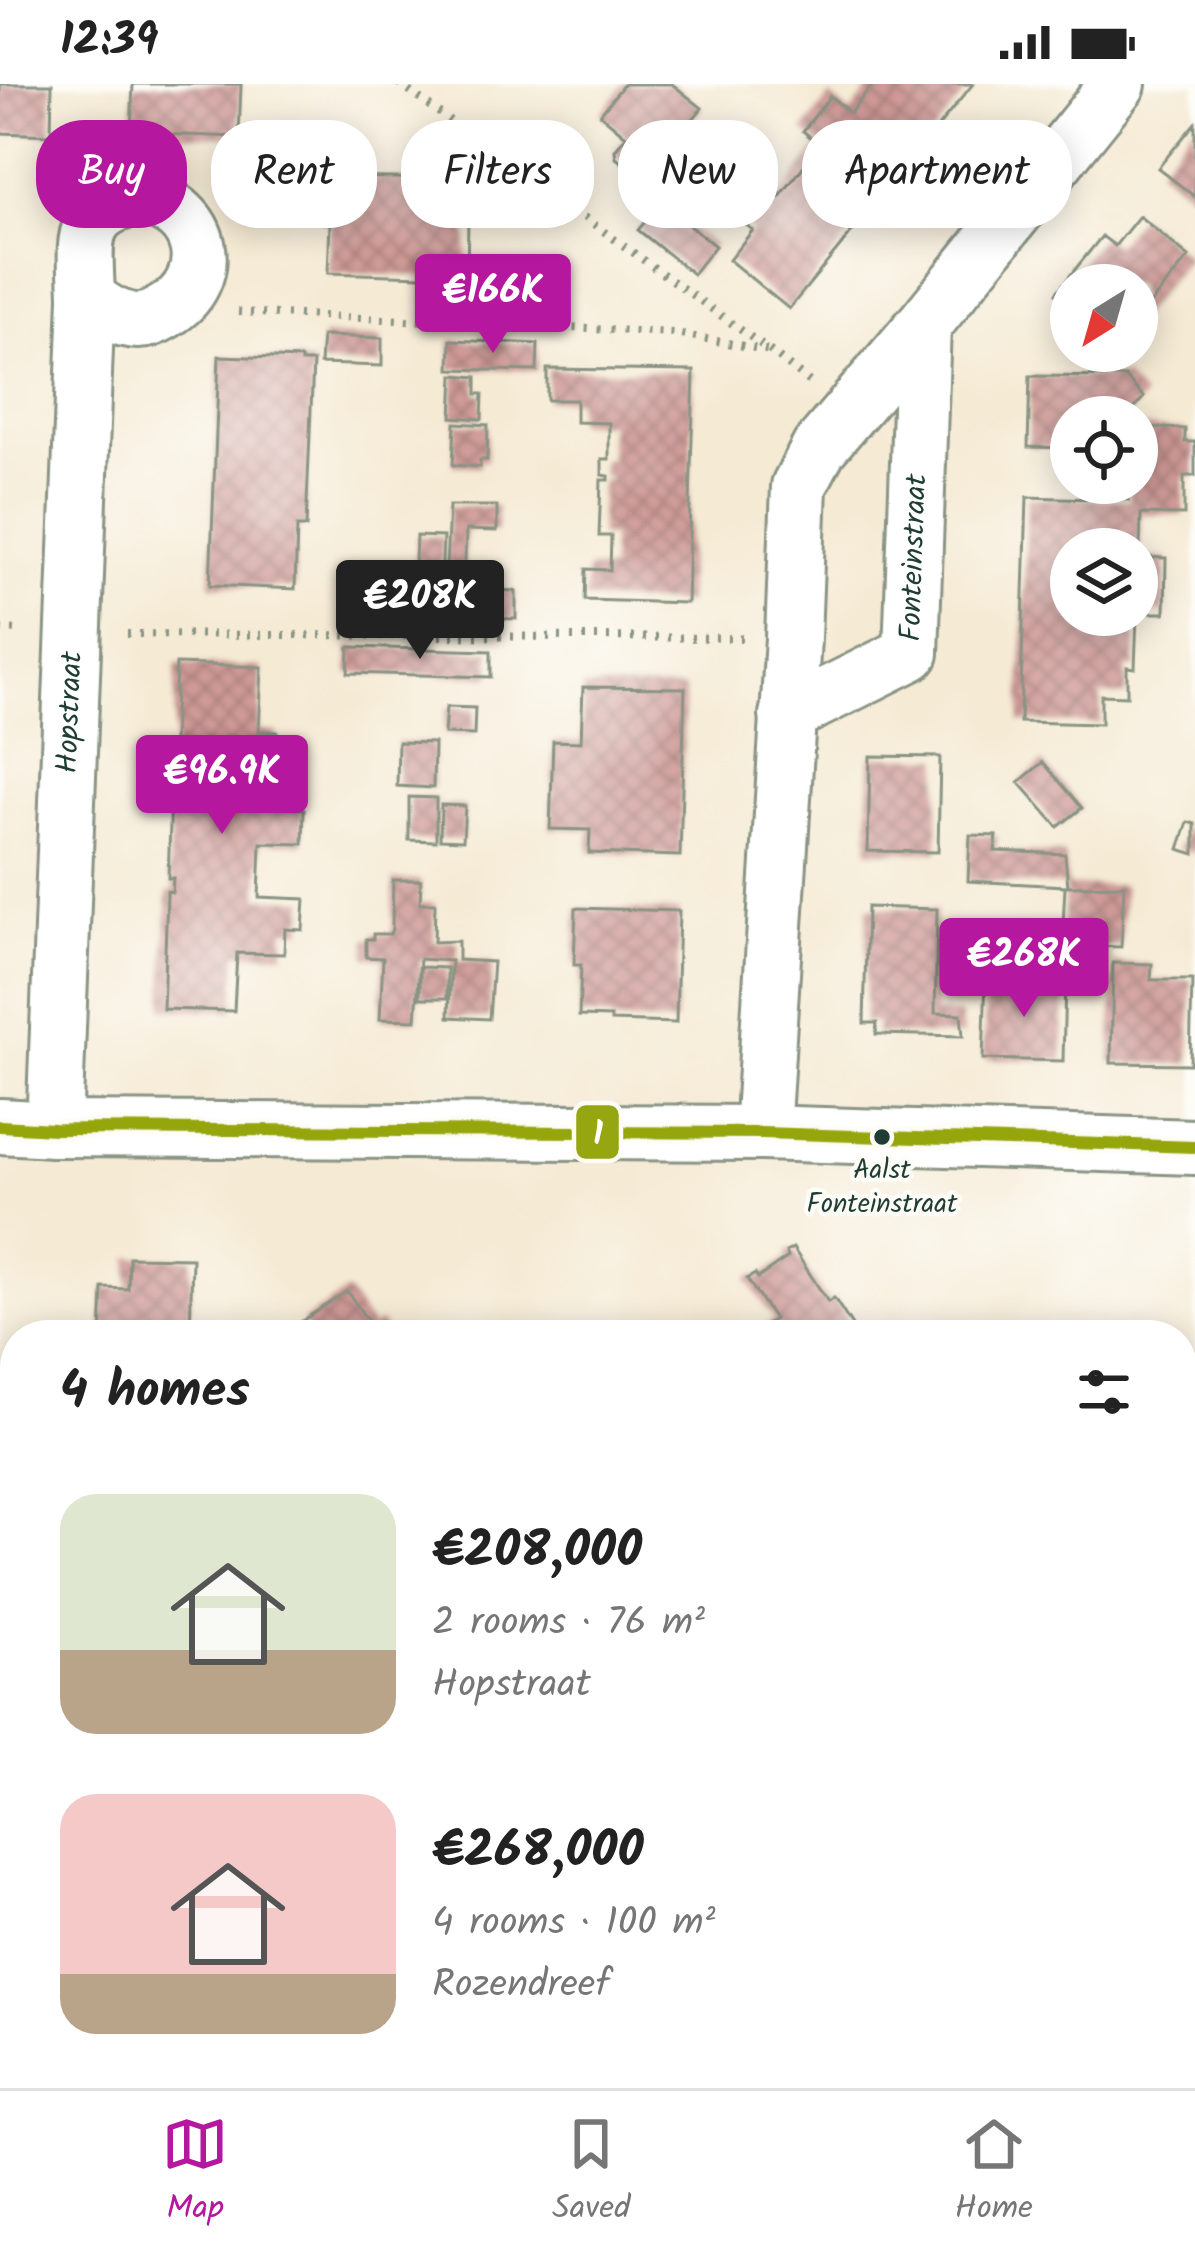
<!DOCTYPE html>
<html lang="en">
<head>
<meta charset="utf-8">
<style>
	:root { --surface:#fff; --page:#f2f2f2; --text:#222; --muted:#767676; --line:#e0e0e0; --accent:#b5179e }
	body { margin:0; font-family:Kalam,sans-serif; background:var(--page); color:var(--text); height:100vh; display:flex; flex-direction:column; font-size:45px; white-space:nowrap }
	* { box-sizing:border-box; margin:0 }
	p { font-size:39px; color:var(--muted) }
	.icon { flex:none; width:66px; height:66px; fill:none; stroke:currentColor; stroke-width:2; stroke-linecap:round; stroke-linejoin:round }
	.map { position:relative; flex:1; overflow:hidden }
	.side { position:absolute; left:0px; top:1236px; width:1197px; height:768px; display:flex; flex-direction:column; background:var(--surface); border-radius:48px 48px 0 0; box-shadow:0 6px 30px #0003 }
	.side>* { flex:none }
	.banner { position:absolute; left:36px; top:36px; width:1125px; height:108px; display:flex; gap:24px }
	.needle { width:78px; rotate:217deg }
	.tools { position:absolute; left:1050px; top:180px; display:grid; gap:24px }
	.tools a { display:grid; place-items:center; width:108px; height:108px; border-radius:50%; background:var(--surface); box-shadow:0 6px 30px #0003; font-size:60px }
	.price { position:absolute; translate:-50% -102px; padding:0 27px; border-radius:12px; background:var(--accent); color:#fff; font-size:39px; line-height:78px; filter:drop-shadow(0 3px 6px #0008) }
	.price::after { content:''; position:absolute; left:50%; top:72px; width:36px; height:27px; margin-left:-18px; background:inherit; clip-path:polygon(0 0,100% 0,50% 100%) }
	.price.current { background:#222; color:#fff }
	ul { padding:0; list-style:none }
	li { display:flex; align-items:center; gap:36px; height:300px; padding:0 60px }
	li span { display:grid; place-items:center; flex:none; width:336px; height:240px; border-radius:36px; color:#555 }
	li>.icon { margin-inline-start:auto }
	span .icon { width:144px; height:144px; fill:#fffc; stroke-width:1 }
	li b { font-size:51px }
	h2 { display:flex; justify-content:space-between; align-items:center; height:144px; padding:0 60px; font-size:51px }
	.tag { padding:0 42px; border-radius:48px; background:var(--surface); box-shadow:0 6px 30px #0003; font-size:42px; line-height:108px }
	.tag.current { background:var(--accent); color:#fff }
	.status { display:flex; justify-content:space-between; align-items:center; height:84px; padding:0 60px; background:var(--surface); direction:ltr }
	.status svg { height:33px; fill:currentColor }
	.tabs { display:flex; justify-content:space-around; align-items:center; height:168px; border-top:3px solid var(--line); background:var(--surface); font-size:33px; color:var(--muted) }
	.tabs a { display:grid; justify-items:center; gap:6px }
	.tabs .current { color:var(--accent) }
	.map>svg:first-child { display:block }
</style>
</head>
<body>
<div class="status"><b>12:39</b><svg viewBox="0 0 49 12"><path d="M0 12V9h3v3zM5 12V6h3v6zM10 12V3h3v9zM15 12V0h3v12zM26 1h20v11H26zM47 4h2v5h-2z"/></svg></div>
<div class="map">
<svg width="1195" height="2004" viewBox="0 0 1195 2004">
	<defs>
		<pattern id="building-cross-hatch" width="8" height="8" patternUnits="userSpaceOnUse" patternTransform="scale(3)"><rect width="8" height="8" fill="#cf9a97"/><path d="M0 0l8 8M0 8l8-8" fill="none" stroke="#a77f7c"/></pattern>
	</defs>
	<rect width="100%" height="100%" fill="#fdfcf7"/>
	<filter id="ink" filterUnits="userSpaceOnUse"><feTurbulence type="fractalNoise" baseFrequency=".00833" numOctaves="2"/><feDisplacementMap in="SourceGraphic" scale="24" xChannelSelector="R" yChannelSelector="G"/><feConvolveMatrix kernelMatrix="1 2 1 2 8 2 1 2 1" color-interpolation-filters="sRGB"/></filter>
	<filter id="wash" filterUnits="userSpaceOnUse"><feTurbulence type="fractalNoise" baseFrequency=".004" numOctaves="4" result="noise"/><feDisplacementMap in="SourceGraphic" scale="48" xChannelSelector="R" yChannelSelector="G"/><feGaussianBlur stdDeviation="2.7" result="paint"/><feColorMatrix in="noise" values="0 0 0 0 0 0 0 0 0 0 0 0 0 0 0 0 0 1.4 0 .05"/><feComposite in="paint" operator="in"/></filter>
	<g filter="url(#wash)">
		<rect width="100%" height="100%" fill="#f5ead4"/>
		<g id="blocks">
			<path fill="url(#building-cross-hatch)" d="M0 0H52L51 51 0 49Z
				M133 0H241L239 53 131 49Z
				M624 0H672L702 24 659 76 665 81 653 97H645L616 74 615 66 626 52 600 30Z
				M873 0H973L789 225 729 176 753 146 733 131 759 98 779 114 820 61 803 47 830 12 850 29Z
				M1195 39V113L1158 84Z
				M555 46 575 61 560 82 540 67Z
				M324 93 458 95 457 136H468L467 189H453V193L328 189 330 139H323Z
				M661 119 715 162 693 190 638 146Z
				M1139 132 1189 173 1137 236V201H1071V222L1056 209 1102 152 1115 162Z
				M322 252 382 254V282L320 280Z
				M451 256 538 260 537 287 450 285Z
				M219 272 301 275V278H313L306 443H297L295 505 210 501Z
				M547 285 694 287 687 519 585 516 586 485 610 486 611 452H599L601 396H609V392L602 391V375H609V339L576 338V316H547Z
				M454 291 477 293V310H483L482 335 452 333Z
				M1030 292 1125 293 1144 313 1127 333H1071V364L1028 363Z
				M455 339 488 341 487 376H480V383L453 381Z
				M1137 343 1185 345V358H1195V392H1184V431L1141 430 1140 465H1071V531H1137L1135 584 1127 583V612L1101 611V640L1020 638 1027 413 1129 416 1130 399H1137Z
				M449 422H497V447L466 446 464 505 516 507V535L379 530V503L414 504 416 452 443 453 441 505 445 506Z
				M1137 473 1166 474 1165 529H1137Z
				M349 563 491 567V593L348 589Z
				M176 580 262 583 259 647 277 648 274 723 304 725 303 760 261 759 259 813 305 815 303 846 285 845 284 870 237 869 234 927 163 925 167 811V807L172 808 173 794H168Z
				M583 603 685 604 680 772 589 769 590 746 550 745 553 657 581 658Z
				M446 623 475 624 474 651 444 650Z
				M398 658 434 659 433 704 397 702Z
				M870 672 940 673 938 768 868 767Z
				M1043 678 1082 724 1058 743 1019 698Z
				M409 713 436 714V757L409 756Z
				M441 721 465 722 463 756 440 755Z
				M1188 738 1195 740V770L1179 765Z
				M970 751 997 752 995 767 1065 770 1068 802 1124 801 1121 863 1062 861 1065 802 968 797Z
				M393 796H421L420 819H435L434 858 458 857V876L493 878 489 935 449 933 451 877 420 875 416 936 380 935 383 874 366 873V855H373V850H390L392 845Z
				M867 823 937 825 935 929 961 930 963 952 876 950 877 939H864Z
				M576 824 679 827 676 939 611 937V933L579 932 581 881H574Z
				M1113 879 1152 880 1151 896H1192L1190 980 1111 979Z
				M420 883 447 884V914H420Z
				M986 894 1065 896 1063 977 983 975Z
				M793 1164 828 1218 834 1214 858 1251H750L774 1235 747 1195 755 1190 758 1194 788 1173 786 1168Z
				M129 1173 192 1174 190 1251H101L103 1204 128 1205Z
				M347 1207 372 1243 380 1238 388 1251H311L302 1237Z
				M1182 1590 1195 1609V1628L1182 1637Z"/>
		</g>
	</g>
	<g filter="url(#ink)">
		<use href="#blocks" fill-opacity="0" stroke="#8a9484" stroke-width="3"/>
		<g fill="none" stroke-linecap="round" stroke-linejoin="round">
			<g stroke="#8a9484" stroke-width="33">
				<path id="lane" d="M496 1989 506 2004
					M148 2004 168 1991"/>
			</g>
			<g stroke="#8a9484" stroke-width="60">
				<g id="street">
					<path d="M142 114C205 124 220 196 164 228 156 233 147 237 138 237 118 237 102 225 87 214 86 159 74 125 142 114Z"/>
					<path id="s1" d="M787 631 911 569 923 242"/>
					<path d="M0 1042 54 1045 762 1049 1195 1063"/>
					<path id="s2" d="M54 1045 87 214"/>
					<path d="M762 1049 793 554 799 402 819 364 923 242 1118 0"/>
				</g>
			</g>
			<path stroke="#8a9484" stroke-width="8" stroke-dasharray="3 9" stroke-linecap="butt" d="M399 0 770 267 811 299
				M238 228 674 249 770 267
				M0 545 22 546
				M127 550 742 554"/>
			<use href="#lane" stroke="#fff" stroke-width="27"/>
			<use href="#street" stroke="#fff" stroke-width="54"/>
			<g stroke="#fdfcf7" stroke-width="21">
				<path id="bus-1" d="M0 1042 54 1045 762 1049 1195 1063"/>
			</g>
			<use href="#bus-1" stroke="#95a610" stroke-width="12"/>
		</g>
	</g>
	<circle fill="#1f3d34" stroke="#fdfcf7" stroke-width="4.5" cx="882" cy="1053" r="10"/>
	<g text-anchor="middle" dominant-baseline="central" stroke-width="9" stroke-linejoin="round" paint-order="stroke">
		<g font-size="27" fill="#1f3d34" stroke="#fdfcf7">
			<text x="882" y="1086">Aalst<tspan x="882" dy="34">Fonteinstraat</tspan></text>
		</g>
		<g font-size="30" fill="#1f3d34" stroke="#fdfcf7">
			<text stroke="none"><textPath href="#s1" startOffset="234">Fonteinstraat</textPath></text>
			<text stroke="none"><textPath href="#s2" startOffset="417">Hopstraat</textPath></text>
		</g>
	</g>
	<rect stroke="#fdfcf7" stroke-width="4.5" x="574" y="1019" width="47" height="58" rx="12" fill="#95a610"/>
	<g font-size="33" text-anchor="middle" font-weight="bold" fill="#fff">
		<text x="598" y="1060">1</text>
	</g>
</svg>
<div class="tools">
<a><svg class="needle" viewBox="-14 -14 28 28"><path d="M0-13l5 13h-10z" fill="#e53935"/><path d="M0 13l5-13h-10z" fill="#767676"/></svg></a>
<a><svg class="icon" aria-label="locate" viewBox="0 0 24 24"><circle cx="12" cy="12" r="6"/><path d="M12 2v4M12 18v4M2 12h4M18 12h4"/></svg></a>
<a><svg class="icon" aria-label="layers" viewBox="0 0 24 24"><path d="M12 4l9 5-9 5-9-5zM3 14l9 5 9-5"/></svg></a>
</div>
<b class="price" style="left:493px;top:272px">€166K</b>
<b class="price current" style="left:420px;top:578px">€208K</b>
<b class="price" style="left:222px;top:753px">€96.9K</b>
<b class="price" style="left:1024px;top:936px">€268K</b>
<div class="banner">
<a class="tag current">Buy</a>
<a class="tag">Rent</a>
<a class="tag">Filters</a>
<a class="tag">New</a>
<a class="tag">Apartment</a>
</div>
<section class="side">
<h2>4 homes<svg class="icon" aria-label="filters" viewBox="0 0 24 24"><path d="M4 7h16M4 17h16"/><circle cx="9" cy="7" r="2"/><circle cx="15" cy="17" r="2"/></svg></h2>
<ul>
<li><span style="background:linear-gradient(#dfe7d0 65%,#b9a48a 0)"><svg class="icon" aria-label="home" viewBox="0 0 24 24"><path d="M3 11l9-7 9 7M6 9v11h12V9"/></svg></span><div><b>€208,000</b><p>2 rooms · 76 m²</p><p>Hopstraat</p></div></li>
<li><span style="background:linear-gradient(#f6c9c9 75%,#b9a48a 0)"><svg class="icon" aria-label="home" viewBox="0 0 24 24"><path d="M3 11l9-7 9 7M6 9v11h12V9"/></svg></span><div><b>€268,000</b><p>4 rooms · 100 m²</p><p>Rozendreef</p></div></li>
</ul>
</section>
</div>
<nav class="tabs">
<a class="current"><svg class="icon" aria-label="map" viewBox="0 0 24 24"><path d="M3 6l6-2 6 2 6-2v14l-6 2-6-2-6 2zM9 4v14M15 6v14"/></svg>Map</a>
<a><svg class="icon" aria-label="saved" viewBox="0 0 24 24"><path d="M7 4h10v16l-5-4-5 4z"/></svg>Saved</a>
<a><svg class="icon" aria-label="home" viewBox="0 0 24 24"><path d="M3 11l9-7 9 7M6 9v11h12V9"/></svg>Home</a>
</nav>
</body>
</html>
